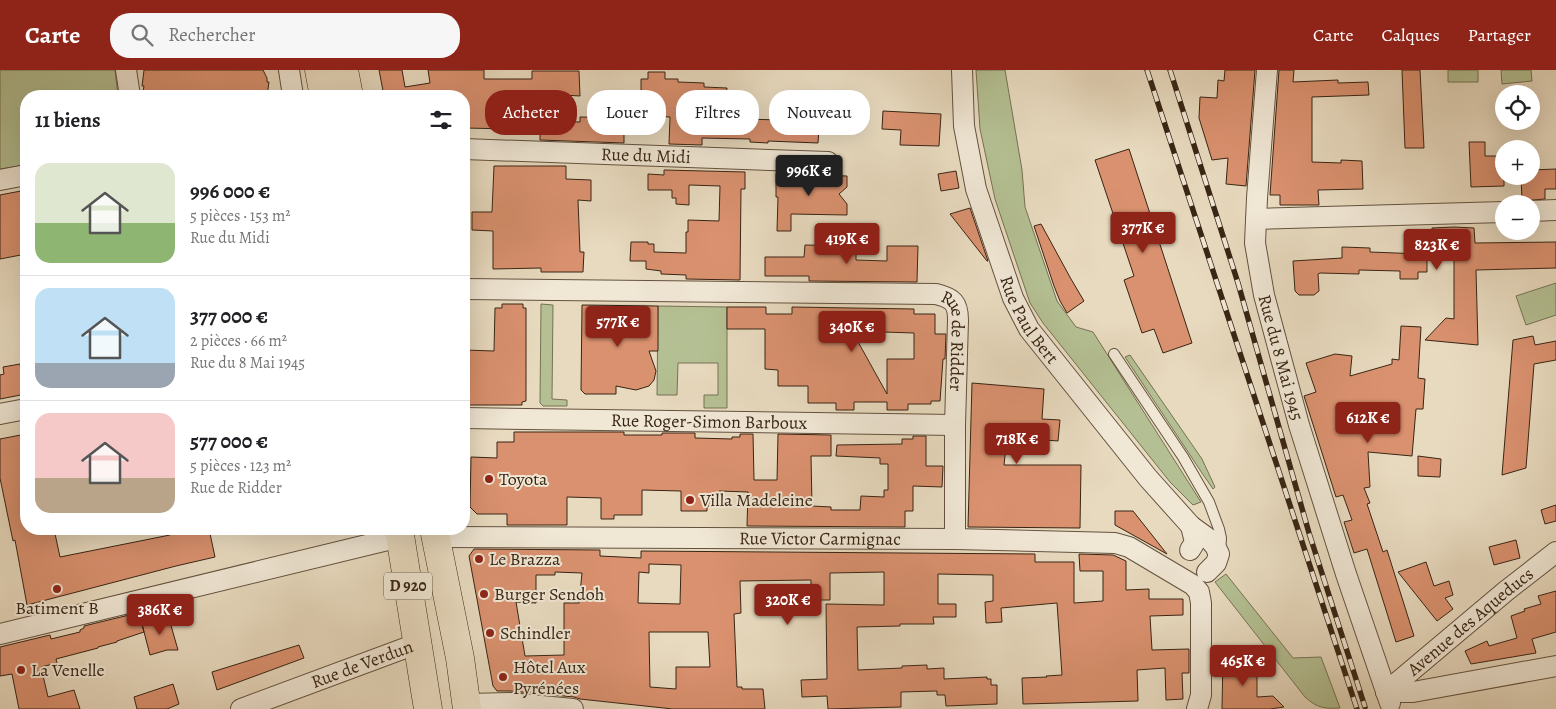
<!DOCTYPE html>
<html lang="fr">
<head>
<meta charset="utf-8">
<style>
	:root { --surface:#fff; --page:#f6f6f6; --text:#202124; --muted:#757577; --line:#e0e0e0; --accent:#8f2418 }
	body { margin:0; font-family:Alegreya,serif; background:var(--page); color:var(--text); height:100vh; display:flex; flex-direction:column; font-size:19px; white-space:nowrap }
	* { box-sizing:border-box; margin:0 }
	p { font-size:16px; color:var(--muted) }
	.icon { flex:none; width:28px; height:28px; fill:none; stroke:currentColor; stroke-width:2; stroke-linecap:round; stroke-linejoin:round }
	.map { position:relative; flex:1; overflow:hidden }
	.panel { position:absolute; left:20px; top:20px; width:450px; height:445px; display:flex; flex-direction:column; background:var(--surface); border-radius:20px; box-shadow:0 5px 20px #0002 }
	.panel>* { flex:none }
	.guide { position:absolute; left:485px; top:20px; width:475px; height:45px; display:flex; gap:10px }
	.tools { position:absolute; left:1495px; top:15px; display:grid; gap:10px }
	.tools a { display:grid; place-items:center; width:45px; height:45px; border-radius:50%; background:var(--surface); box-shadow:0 5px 20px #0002; font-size:25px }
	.price { position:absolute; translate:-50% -42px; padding:0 11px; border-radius:5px; background:var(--accent); color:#fff; font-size:16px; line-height:32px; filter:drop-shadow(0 1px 2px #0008) }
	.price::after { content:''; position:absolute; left:50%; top:30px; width:15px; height:11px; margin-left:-8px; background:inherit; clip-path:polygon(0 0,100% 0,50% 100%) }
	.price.active { background:#222; color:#fff }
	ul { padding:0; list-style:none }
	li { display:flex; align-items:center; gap:15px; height:125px; padding:0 15px }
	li+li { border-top:1px solid var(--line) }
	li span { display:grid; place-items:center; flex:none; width:140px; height:100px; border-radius:15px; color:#555 }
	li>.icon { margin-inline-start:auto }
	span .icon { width:60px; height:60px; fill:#fffc; stroke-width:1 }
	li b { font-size:21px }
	h2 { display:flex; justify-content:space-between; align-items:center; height:60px; padding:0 15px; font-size:21px }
	.tag { padding:0 18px; border-radius:20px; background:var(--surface); box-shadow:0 5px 20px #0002; font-size:18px; line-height:45px }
	.tag.active { background:var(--accent); color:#fff }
	header { display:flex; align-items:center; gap:30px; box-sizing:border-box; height:70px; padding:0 25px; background:var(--accent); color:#fff }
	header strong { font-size:24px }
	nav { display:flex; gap:28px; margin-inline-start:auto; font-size:18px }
	.search { width:350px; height:45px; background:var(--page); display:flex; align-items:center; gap:12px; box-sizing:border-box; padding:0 18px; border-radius:20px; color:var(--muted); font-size:19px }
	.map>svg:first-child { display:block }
</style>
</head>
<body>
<header>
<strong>Carte</strong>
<div class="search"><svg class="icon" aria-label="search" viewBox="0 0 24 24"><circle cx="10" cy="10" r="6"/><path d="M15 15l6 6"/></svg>Rechercher</div>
<nav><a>Carte</a><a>Calques</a><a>Partager</a></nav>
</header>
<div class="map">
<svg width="1556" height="639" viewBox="0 0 1556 639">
	<rect width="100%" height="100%" fill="#e8dabf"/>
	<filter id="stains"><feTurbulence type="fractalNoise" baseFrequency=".004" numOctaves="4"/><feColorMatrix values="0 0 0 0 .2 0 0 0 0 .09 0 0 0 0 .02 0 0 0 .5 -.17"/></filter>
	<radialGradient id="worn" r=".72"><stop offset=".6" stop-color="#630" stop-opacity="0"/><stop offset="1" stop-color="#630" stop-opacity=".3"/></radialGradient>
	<path fill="#b4c093" stroke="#767254" d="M0 0H115L118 26H26V95L0 99Z
		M976 0H1005L1022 100 1025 137 1057 231 1076 257 1093 262 1201 432 1193 435 1170 412 1043 253 1030 233 995 129 980 59Z
		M1448 0H1478V12H1448Z
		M1501 0H1531L1532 11 1502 14Z
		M1556 213V245L1526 255 1516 226Z
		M541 234 553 235 552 329 567 330V336H543L540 333Z
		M658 236 727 237V338H704V325H718V293H678L677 325H657Z
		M1130 285 1202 389 1215 417 1213 419 1202 403 1125 287Z
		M1226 504 1293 588 1321 587 1340 638C1325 639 1317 638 1305 627L1215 512Z"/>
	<path fill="#da916f" stroke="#382514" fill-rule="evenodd" d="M144 0H263L267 8V12H269L267 26H144L145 23 143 22 144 16H142Z
		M379 0H402L405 17 430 13 428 0H484V9H532V1H579L580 26 546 24V51L580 52V47L624 48V73L540 70V54H513V59L464 58V26H384Z
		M1225 0H1255L1246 116 1226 114 1228 88 1212 90 1199 48 1200 27 1217 28 1218 10 1224 11Z
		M1279 0H1294L1293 12 1338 10V13L1368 12 1369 25 1312 27V92L1341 93V90L1362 91 1363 119 1318 120 1319 135H1280V125H1270Z
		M1402 0H1420L1424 78H1405Z
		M648 2H665V9H678V12L704 13V17L727 18 726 27 744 28 743 49 781 50V57L819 58 818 73 768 71V73L750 72V69L702 68V75L669 74 670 47 650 46V32H641V9H648Z
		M883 41 941 44 939 76 900 75 901 60 882 59Z
		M1469 72H1485V86H1504V116L1471 117Z
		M1129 79 1192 273 1163 283 1154 259 1142 263 1124 210 1134 206 1095 90Z
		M494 96H566V109L591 110V131L578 130 580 182H584L583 202H541V198L493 199V161L472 160V142H492Z
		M1556 99V119H1545V129L1522 131 1521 106H1531V100Z
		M664 100 745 102V119H741L740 210 686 209V205L661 204V201L646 199V191H630L631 172H648V174H654V182L686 183V162H688V150L719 151 720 116 689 115V135L676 134V128H672V120H648V104L664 105Z
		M956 101 959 118 941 121 938 104Z
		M776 104 847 106V117L839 124 847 134V145L791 144V161H777L778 127H776Z
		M26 120V184L0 189V125Z
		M970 138 988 191H987L950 144Z
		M1041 154 1071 209 1084 231 1067 243 1060 231 1054 216 1034 156Z
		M1454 157 1474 158 1475 173 1556 172V198L1476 200 1478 275 1425 270 1446 248 1454 249V190L1427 189V202H1418V209H1400V201L1359 200V204L1320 203 1318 204 1319 221 1314 225H1299L1295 221 1293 191 1342 188V177L1370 178V182L1422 184 1423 170 1432 171V158Z
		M805 175 856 176V190L887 191V176H918L917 212 809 211V206H765V187H804Z
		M502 234H523V238H526V331L522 332V335H464V280L494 281 495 238H502Z
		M582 235 658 236V281H649L656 301 654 310 649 316 636 320 616 316V324H585L581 320Z
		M727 237H766V244H792V237L914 239V244H935V264H946L945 289H943L940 331H931V334H908V340H887V332H854V340H836V333H808V316H778V300L765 299V259H727ZM852 261 914 263V289H887V324Z
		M1401 256 1421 257 1418 308 1425 309 1423 339H1416L1412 386 1368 382 1370 417 1364 418 1370 433 1367 434 1383 482 1387 480 1414 566 1396 572 1367 479 1354 483 1344 452 1352 450 1343 425 1336 427 1304 326 1316 322 1306 293 1335 284 1352 286 1350 306 1392 294V289L1399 290Z
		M1533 266 1535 275 1556 271V290L1534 294 1526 398 1502 405 1513 270Z
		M20 294 22 306 26 305V324L0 329V305L4 304 3 297Z
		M972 313 1044 319 1042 349 1060 350 1058 371 1007 367 1004 395H1081L1080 458 968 457Z
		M514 362H624V365H662V363H695V368L732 369V367H740V364H753L754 410H777L778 364 831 365V386H811L812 436 831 437V440H860L861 426 884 427V420H888V394H880V388L836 386 837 375 902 374V369H913V366H926V396H943L942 417 913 416V441H905V457L747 456 748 422 719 421V436H707V441H681V421L642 420V445H614V449H601V428L567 427V455H507V444H477L470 437 471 387 497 388V372H514Z
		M26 364V459H54L60 487 170 465 169 459H209L215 487 176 496 27 535 15 470 13 471 0 408V369Z
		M1418 386 1441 389 1440 407 1418 406Z
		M1556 435V451L1545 454 1541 440Z
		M1115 441H1133L1167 484 1115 455Z
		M1516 470 1520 488 1494 495 1489 477Z
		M474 479 600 480V486L641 488V481L1035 484V492H1074V533L1103 531V501H1080L1079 484 1113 485 1126 491V520L1149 519V529H1183V545L1150 546 1152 580 1189 579V603H1182L1183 629 1166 630 1165 598 1137 600 1138 631 1023 634 1022 608 1047 607 1046 606 1062 605 1057 533 1001 538 1002 552 986 553 985 532 993 531V505L938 504V534H956V547H933L934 554H900V556L857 557 858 600 902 598V596L927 595V599L944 598V609L987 607V609H991V615H997V634L946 636 945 625H937V621L901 622V637L828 639 827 626 802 627 801 610 827 609 826 534 884 535V502L830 503V530H811V510L740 511 741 543 734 544 737 617H742V619H763L765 639H673L580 629 574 627 510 621H497L493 616 469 486ZM649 494 681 495 680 534 638 533 639 502 649 503ZM555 502 582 503 579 533H564V585L525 586 516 532 536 533V505H555ZM649 562H708L710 597H676V619L650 617Z
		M1426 492 1434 516 1449 511 1453 525 1445 528 1453 539 1437 551 1398 502Z
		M1556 521V562L1532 569 1536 583 1471 594 1465 581 1487 571 1489 576 1517 568 1511 546 1525 541 1524 539 1541 534 1538 526Z
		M129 545 130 551 140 548 144 562 117 571V572L98 577V578L56 589 57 593 41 597 48 627 74 620 80 639H19L12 604 0 606V577L50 565 51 569 80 562V560L84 558V556Z
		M168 545 178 580H167L150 585 142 554 157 550Z
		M299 575 304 588 217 620 212 602Z
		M1223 587H1249V602H1257V627L1273 626 1284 637 1270 639H1222Z
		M173 614 179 634 167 639H137L134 627Z"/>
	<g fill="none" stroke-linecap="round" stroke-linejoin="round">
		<g stroke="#64523f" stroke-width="12">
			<path id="lane" d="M1114 284 1183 387 1209 432 1219 459 1221 468 1220 481"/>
		</g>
		<g stroke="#64523f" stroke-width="22">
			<g id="street">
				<path d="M126 0 130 26"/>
				<path d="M289 0 293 26"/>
				<path id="s1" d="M962 0 964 56 976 119 1013 228 1029 259 1148 408 1191 456 1209 469 1215 476 1219 484 1216 493 1207 502"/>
				<path id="s2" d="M1267 0 1257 128 1255 173 1264 225 1299 355 1346 504 1390 633"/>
				<path id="s3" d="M464 79 828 92"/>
				<path d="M0 110 26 105"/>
				<path d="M1531 141 1556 140"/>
				<path d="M1256 149 1504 142"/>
				<path id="s4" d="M464 219 936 224C953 228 958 233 958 250L955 355V469"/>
				<path d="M0 344 26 339"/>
				<path id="s5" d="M464 348 955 355"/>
				<path id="s6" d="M435 467 955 469 1115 473 1129 477 1193 515 1199 522 1201 533V625L1197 639"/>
				<path d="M1190 480 1195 472 1191 456"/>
				<path d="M0 564 400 467"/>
				<path id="s7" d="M1386 622 1506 521 1556 482"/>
				<path d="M1386 622H1413L1556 596"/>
				<path d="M467 634 509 633 573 639"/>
				<path id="s8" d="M241 639 416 574"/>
			</g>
		</g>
		<g stroke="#382514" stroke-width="29">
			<path id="primary" d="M319 0 324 26
				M344 0 349 26
				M399 459 428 639
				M434 459 460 588 467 639"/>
		</g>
		<use href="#lane" stroke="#f0e7d5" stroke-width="10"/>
		<use href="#street" stroke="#f0e7d5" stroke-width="20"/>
		<use href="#primary" stroke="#e8dabf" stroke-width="28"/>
		<g stroke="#382514" stroke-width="5.5">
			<path id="rail" d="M1147 0 1357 639
				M1170 0 1238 213 1309 463 1365 637"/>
		</g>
		<use href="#rail" stroke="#f0e7d5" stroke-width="4" stroke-dasharray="11" stroke-linecap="butt"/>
	</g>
	<g fill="#8f2418" stroke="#f0e7d5" stroke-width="2">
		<circle cx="489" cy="409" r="5"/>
		<circle cx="690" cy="430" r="5"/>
		<circle cx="479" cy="489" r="5"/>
		<circle cx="57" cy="519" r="5"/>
		<circle cx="484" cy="524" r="5"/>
		<circle cx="490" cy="563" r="5"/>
		<circle cx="21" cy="600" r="5"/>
		<circle cx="503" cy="607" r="5"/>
	</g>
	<g text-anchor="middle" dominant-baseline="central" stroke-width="4" stroke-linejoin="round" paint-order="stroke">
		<rect fill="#f0e7d5" stroke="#6f5f4e" stroke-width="1" x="384" y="502.5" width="48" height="27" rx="4"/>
		<g font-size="16" font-weight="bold" fill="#382514">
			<text x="408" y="516">D 920</text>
		</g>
		<g font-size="18" fill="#382514" stroke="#f0e7d5">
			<text stroke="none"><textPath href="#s3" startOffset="182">Rue du Midi</textPath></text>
			<text stroke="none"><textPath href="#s1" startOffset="262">Rue Paul Bert</textPath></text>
			<text stroke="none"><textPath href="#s4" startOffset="530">Rue de Ridder</textPath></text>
			<text stroke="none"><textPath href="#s2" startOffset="291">Rue du 8 Mai 1945</textPath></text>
			<text stroke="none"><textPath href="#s5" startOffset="245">Rue Roger-Simon Barboux</textPath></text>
			<text stroke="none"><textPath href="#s6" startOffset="385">Rue Victor Carmignac</textPath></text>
			<text stroke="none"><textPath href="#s7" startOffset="110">Avenue des Aqueducs</textPath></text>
			<text stroke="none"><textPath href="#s8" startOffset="129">Rue de Verdun</textPath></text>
		</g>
		<g font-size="18" fill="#382514" stroke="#f0e7d5" text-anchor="start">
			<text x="499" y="409">Toyota</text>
			<text x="700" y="430">Villa Madeleine</text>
			<text x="489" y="489">Le Brazza</text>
			<text x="494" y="524">Burger Sendoh</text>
			<text x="57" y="538" text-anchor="middle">Batiment B</text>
			<text x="500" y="563">Schindler</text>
			<text x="513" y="597">Hôtel Aux<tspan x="513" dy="21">Pyrénées</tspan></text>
			<text x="31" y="600">La Venelle</text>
		</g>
	</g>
	<rect width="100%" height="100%" filter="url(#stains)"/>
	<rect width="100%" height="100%" fill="url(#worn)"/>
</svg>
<div class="tools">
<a><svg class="icon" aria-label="locate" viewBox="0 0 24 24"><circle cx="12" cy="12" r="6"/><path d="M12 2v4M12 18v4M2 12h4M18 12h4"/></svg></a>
<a>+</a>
<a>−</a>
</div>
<b class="price active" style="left:809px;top:127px">996K €</b>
<b class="price" style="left:1143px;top:184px">377K €</b>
<b class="price" style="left:847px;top:195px">419K €</b>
<b class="price" style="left:1437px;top:201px">823K €</b>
<b class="price" style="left:618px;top:278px">577K €</b>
<b class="price" style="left:852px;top:283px">340K €</b>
<b class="price" style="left:1368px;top:374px">612K €</b>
<b class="price" style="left:1017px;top:395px">718K €</b>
<b class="price" style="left:788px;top:556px">320K €</b>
<b class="price" style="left:160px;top:566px">386K €</b>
<b class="price" style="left:1243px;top:617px">465K €</b>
<div class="guide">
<a class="tag active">Acheter</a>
<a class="tag">Louer</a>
<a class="tag">Filtres</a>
<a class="tag">Nouveau</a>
</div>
<section class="panel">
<h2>11 biens<svg class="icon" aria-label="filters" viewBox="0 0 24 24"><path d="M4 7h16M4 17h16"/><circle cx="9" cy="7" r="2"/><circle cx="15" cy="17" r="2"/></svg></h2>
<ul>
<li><span style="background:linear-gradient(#dfe7d0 60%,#8fb573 0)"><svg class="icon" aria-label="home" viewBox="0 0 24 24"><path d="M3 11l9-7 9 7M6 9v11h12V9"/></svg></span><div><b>996 000 €</b><p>5 pièces · 153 m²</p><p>Rue du Midi</p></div></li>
<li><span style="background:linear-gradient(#bfe0f5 75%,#9aa5b1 0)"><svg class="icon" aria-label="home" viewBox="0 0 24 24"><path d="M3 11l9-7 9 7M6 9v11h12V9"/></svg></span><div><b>377 000 €</b><p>2 pièces · 66 m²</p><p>Rue du 8 Mai 1945</p></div></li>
<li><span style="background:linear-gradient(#f6c9c9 65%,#b9a48a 0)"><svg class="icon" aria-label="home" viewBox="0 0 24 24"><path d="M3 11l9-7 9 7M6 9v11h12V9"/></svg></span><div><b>577 000 €</b><p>5 pièces · 123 m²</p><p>Rue de Ridder</p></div></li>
</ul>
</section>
</div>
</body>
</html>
